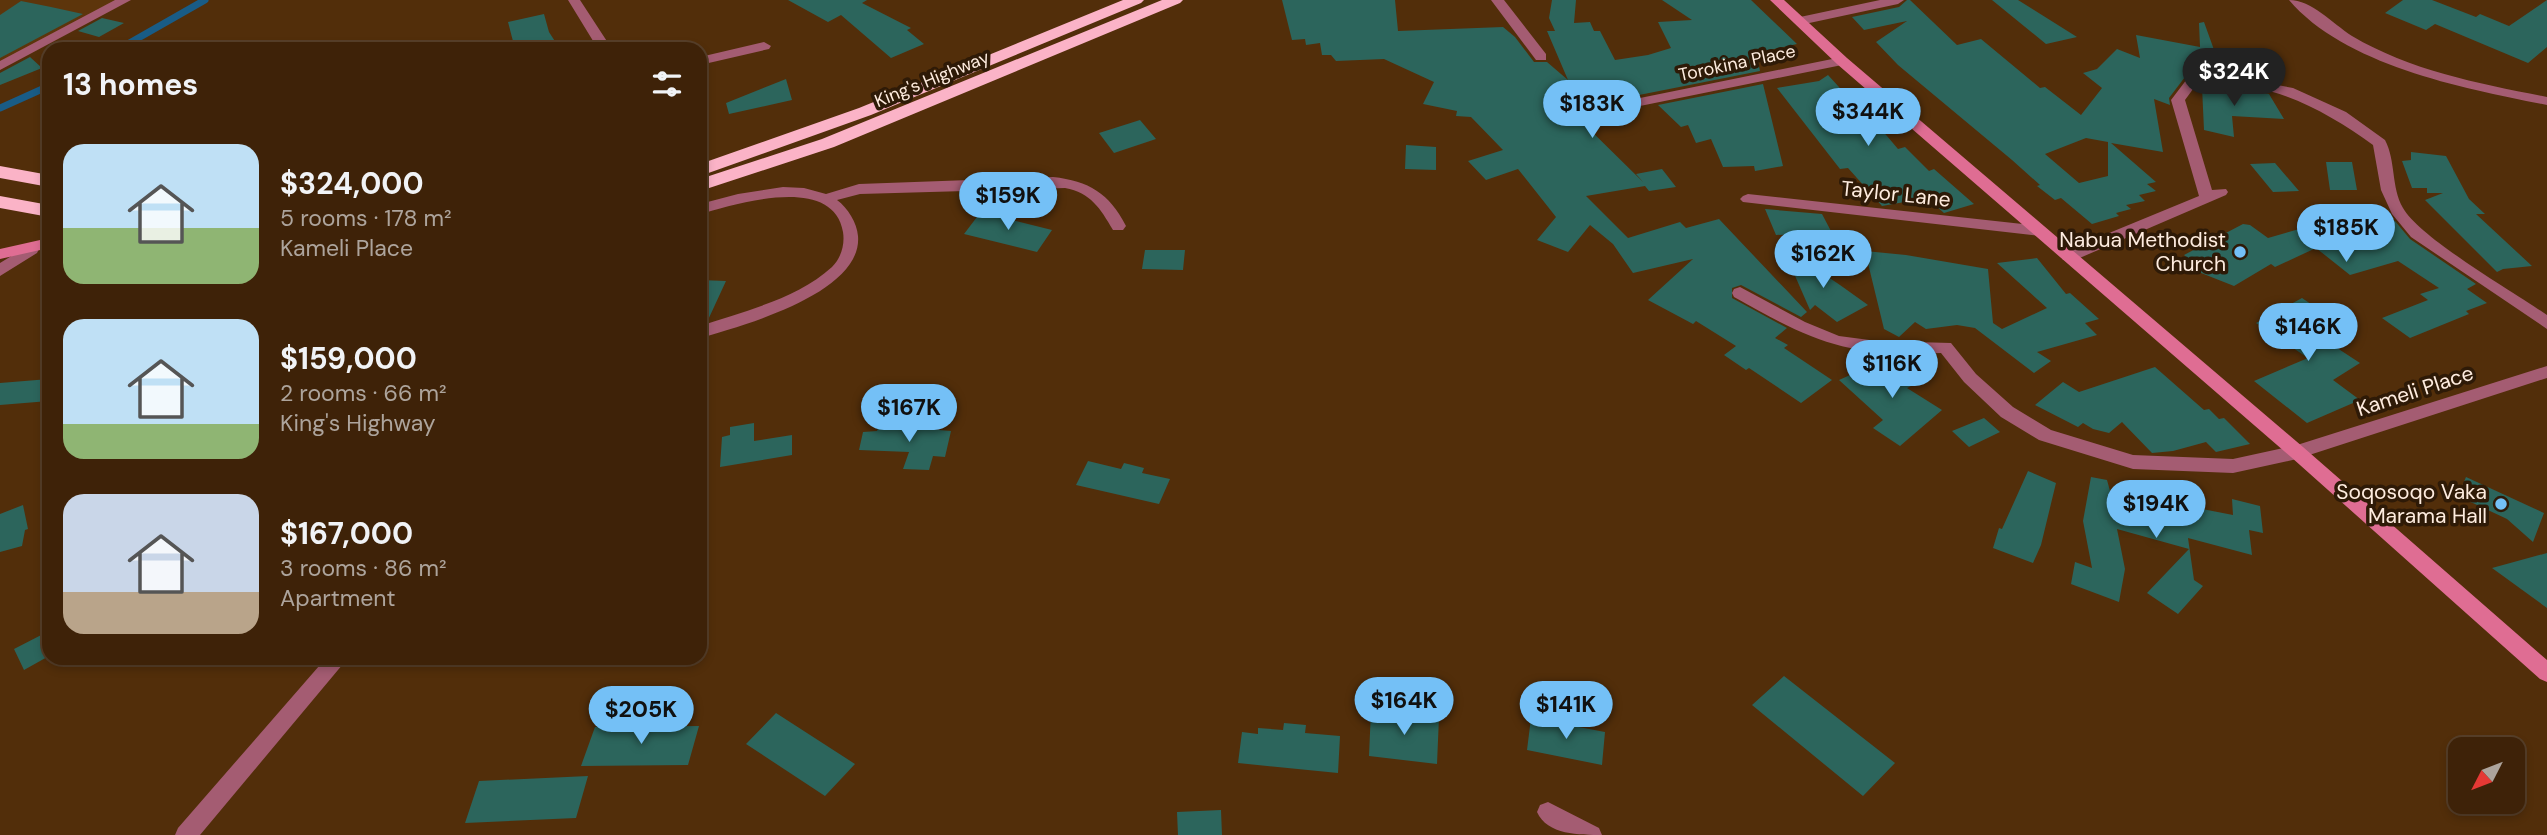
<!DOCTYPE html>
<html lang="en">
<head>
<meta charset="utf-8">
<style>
	:root { --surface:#3e2208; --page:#492f16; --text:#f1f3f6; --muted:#ada49c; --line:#573f29; --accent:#74c0f6 }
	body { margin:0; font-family:"DM Sans",sans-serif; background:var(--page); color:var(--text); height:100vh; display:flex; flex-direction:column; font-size:26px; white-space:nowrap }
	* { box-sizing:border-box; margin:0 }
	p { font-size:23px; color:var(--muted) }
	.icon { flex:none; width:38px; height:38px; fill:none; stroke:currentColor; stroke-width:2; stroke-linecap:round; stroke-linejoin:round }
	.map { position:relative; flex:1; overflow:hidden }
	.sheet { position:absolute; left:42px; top:42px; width:665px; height:623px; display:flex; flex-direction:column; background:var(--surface); border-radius:21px; box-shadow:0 4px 10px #0003,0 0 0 2px var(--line) }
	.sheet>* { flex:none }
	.needle { width:46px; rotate:228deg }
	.fabs { position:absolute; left:2448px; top:737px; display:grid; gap:14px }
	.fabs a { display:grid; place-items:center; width:77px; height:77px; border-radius:14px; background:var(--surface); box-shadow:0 4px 10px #0003,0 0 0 2px var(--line); font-size:35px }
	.price { position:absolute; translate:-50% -60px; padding:0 16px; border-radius:24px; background:var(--accent); color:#111; font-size:23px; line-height:46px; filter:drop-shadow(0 2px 4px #0008) }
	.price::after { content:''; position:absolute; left:50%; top:42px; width:21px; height:16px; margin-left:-10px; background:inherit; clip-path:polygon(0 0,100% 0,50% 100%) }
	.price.selected { background:#222; color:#fff }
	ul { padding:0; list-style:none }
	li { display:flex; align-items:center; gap:21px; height:175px; padding:0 21px }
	li span { display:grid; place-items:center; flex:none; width:196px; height:140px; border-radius:21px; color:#555 }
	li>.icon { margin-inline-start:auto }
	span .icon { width:84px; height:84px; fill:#fffc; stroke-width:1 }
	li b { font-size:30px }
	h2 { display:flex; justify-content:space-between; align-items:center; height:84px; padding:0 21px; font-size:30px }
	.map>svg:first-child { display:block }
</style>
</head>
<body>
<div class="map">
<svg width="2547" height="835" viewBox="0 0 2547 835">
	<rect width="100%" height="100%" fill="#522e0a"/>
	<path fill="#5d350b" d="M0 0H130L0 69Z"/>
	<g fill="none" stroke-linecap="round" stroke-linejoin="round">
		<path stroke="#195c86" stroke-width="7" d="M119 49 205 0
			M0 108 49 86"/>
	</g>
	<path fill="#2c655c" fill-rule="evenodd" d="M788 0H867L862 3 911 28 907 30 924 44 891 58 841 15 828 22Z
		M1282 0H1395L1398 31 1503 27 1515 37 1534 62H1547L1568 80 1547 31H1555L1549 18 1552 0H1576L1574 23 1590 22 1594 31H1600L1615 60 1648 55 1671 48 1658 22 1692 20 1662 0H1751L1797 44 1756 53 1760 71 1639 95 1580 120 1643 182 1636 174 1662 169 1676 187 1649 191 1645 186 1586 196 1628 238 1680 222 1686 228 1719 219 1807 312 1801 317 1741 285 1732 288V298L1787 328 1775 338 1788 345 1784 348 1832 380 1801 403 1749 368 1746 370 1724 355 1736 346 1696 321 1693 324 1648 300 1693 259 1633 273 1613 244 1590 225 1568 252 1537 240 1556 217 1518 169 1486 180 1468 161 1503 150 1471 117 1456 116 1457 111 1423 104 1434 82 1384 59 1336 61 1331 55H1322L1320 43 1306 45 1305 39 1292 40Z
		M1907 0H1910L1957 45 1981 39 2040 88 2045 87 2081 115 2102 88 2083 73 2097 69 2117 49 2140 58 2136 35 2200 47 2199 23 2204 22 2222 72 2202 74 2201 65 2195 75 2185 77 2169 98 2170 105 2154 99 2163 152 2111 143 2156 182 2147 184 2156 191 2139 195 2145 201 2126 205 2131 209 2116 213 2119 216 2092 224 2061 198 2055 200 2037 186 2040 185 2012 160 1898 65 1876 42 1907 21 1864 30 1852 17 1899 7ZM2086 138 2108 142V176L2079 183 2045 154Z
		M1992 0H2018L2077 37 2046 44Z
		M2403 0H2432L2476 17 2480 14 2509 26 2547 0V47L2528 63 2435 24 2426 30 2385 13Z
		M21 1 51 7 83 14 0 58V15Z
		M544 14 549 32 560 49H515L508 22Z
		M102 18 124 23 99 37 78 31Z
		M30 57 42 68 0 85V73Z
		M1828 75 1860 110H1865L1898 149 1905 147 1929 171 1934 169 1974 204 1944 213 1927 198 1882 206 1848 168 1840 169 1777 88 1819 81Z
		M786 79 792 100 729 114 726 103Z
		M1763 84 1783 166 1755 171 1754 166 1723 167 1711 139 1696 143 1688 125 1681 127 1658 105Z
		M2220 86 2269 94 2284 119 2232 116 2234 137 2204 130 2202 87Z
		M1140 120 1156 139 1114 153 1099 133Z
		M1406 145 1436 147V170L1405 169Z
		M2411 152 2446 156 2469 199 2485 214H2476L2532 266 2503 269 2497 272 2425 200 2443 193H2427V188H2412L2402 161 2411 160Z
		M2326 162H2352L2357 190H2330Z
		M2275 163 2299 191 2273 192 2250 164Z
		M1765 209 1822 214 1832 233 1776 235Z
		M980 213 1012 220 1052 230 1037 252 964 234Z
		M2384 214 2395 221 2410 239 2476 284 2467 289 2487 303 2466 311 2469 314 2410 338 2382 318 2428 300 2420 294 2439 288 2398 261 2350 275 2316 248 2275 267 2271 264 2234 286 2191 269 2196 266 2184 255 2243 224 2250 225 2268 238 2317 224 2328 233Z
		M1782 246 1840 285 1868 305 1837 322 1815 305 1810 310Z
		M1145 250H1185L1183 270 1142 269Z
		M1865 251 1906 255 1988 269 1993 323 2002 329 2047 308 1997 263 2037 258 2066 294 2070 293 2099 319 2085 323 2097 335 2037 352 2051 361 2034 373 1975 328 1957 325 1926 329 1915 322 1899 337 1884 329Z
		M700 280 726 281 708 320 700 323Z
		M2302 298 2339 323 2328 329 2342 338 2331 344 2360 363 2333 380 2360 400 2307 423 2254 381 2308 358 2256 323Z
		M1888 358 1917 383 1907 388 1942 410 1900 446 1873 428 1883 420 1839 380Z
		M2155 367 2204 410 2209 409 2219 419 2224 418 2250 444 2216 452 2206 442 2173 451 2152 453 2122 422 2109 433 2093 429 2083 423 2078 427 2035 405 2063 382 2079 392Z
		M49 379V401L0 405V383Z
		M1984 418 2000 432 1969 447 1952 431Z
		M754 423V441L792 435V455L720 467 722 437 730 435V427Z
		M879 425 951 431 945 457 933 456 929 470 903 469 909 452 859 450 863 432 877 431Z
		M1088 461 1121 469 1124 463 1144 468 1142 473 1170 479 1159 504 1076 485Z
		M2028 471 2056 483 2041 545 2033 563 1993 548 1999 528 2002 529Z
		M2091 477 2107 480 2110 491 2233 515 2232 499 2260 506 2263 533 2249 530 2252 555 2188 538 2194 580 2203 586 2178 614 2147 593 2189 549 2117 529 2125 569 2119 602 2071 584 2075 562 2092 568 2083 521Z
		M2466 477 2544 513 2533 542 2507 519 2458 496Z
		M23 505 28 529 25 530 22 546 0 552V514Z
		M2547 553V608L2492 568Z
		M49 631V656L24 670 14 649Z
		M1784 676 1895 763 1863 796 1752 705Z
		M1371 710 1439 717 1437 764 1369 756Z
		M776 713 855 764 825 796 746 744Z
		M1531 718 1605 732 1602 765 1527 750Z
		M1284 723 1306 725 1305 733 1340 736 1338 773 1238 763 1242 732 1258 734V728L1283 730Z
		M699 726 688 765 581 766 595 727Z
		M588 776 576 818 465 823 479 781Z
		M1221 810 1222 835H1178L1177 812Z"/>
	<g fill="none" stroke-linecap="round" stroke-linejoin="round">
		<path fill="#a45c72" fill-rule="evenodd" d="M115 0H131L0 70V61Z
			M568 0H580L612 49H598Z
			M1491 0H1504L1546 54V60H1536Z
			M1880 0H1904L1898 4 1800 25 1793 21 1800 17Z
			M2289 0C2312 0 2332 23 2352 36 2411 71 2481 84 2547 97V105C2466 89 2345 66 2289 0Z
			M764 42 771 46 769 49 700 65V57Z
			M1842 57 1849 61 1847 64 1640 106 1633 102 1640 98Z
			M2219 74 2293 88 2346 112 2385 140C2396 161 2391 187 2403 208 2421 239 2514 292 2547 315V329L2411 237 2392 214 2381 190 2373 145C2322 108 2261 76 2196 85L2185 100 2212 190 2226 189 2228 192 2226 195 2075 260H2063L2061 256 2063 252 2199 196 2171 100 2187 79Z
			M1053 177C1089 181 1109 193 1126 226L1123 230H1113C1100 208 1091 193 1065 188L860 194 837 200C848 208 857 223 858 236 863 293 742 326 700 338V326C744 311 797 299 832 267 841 258 845 245 843 232 833 173 736 204 700 214V204L738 194 783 187 804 188 826 194 859 184Z
			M1748 194 2040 226 2048 231 2040 236 1743 202 1740 199 1743 196Z
			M31 244 37 245 39 249 37 253 0 276V263Z
			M1740 287 1805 322 1839 336 1877 341 1951 343 1976 374 2013 407 2051 430 2133 455 2233 459 2297 445 2547 366V378L2297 459 2233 473 2133 469 2039 440 2001 417 1964 382 1941 353C1845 356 1816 343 1734 297L1732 293 1734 289Z
			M326 658H348L200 835H175L178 828Z
			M1548 802 1599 828 1602 835C1580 835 1547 835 1537 812L1540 805Z"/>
		<path fill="#df6d93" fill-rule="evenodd" d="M1770 0H1784L1847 58 2303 447 2547 660V682L2540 679 2291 457 1837 64Z
			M49 238V248L0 259V249Z"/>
		<path fill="#fbb3c7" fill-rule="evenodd" d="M1123 0H1144L1141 3 871 115 700 176V164L859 108Z
			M1162 0H1183L1180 3 834 147 700 191V179L822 139Z
			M0 166 49 175V187L0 178Z
			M0 196 49 205V217L0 208Z"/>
	</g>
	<g fill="#74c0f6" stroke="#2e1a07" stroke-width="2.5">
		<circle cx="2240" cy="252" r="7"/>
		<circle cx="2501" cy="504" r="7"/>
	</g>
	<g text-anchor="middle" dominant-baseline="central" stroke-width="7" stroke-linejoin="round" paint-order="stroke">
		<g font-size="18" fill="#feecdf" stroke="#2e1a07">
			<text transform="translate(1737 63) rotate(-12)">Torokina Place</text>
			<text transform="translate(932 79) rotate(-22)">King's Highway</text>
		</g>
		<g font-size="21" fill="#feecdf" stroke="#2e1a07">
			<text transform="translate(1896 194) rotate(6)">Taylor Lane</text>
			<text transform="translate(2415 391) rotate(-18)">Kameli Place</text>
		</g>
		<g font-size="21" fill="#feecdf" stroke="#2e1a07" text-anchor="end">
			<text x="2226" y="240">Nabua Methodist<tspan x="2226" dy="24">Church</tspan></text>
			<text x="2487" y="492">Soqosoqo Vaka<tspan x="2487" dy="24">Marama Hall</tspan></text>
		</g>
	</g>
</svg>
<div class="fabs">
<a><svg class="needle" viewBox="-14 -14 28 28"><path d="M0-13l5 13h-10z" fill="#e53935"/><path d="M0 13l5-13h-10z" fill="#ada49c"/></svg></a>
</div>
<b class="price selected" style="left:2234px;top:108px">$324K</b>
<b class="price" style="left:1592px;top:140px">$183K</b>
<b class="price" style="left:1868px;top:148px">$344K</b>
<b class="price" style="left:1008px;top:232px">$159K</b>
<b class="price" style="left:2346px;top:264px">$185K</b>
<b class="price" style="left:1823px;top:290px">$162K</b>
<b class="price" style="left:2308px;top:363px">$146K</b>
<b class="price" style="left:1892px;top:400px">$116K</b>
<b class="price" style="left:909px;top:444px">$167K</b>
<b class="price" style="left:2156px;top:540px">$194K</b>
<b class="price" style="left:1404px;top:737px">$164K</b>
<b class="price" style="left:1566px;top:741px">$141K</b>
<b class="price" style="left:641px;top:746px">$205K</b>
<section class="sheet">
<h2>13 homes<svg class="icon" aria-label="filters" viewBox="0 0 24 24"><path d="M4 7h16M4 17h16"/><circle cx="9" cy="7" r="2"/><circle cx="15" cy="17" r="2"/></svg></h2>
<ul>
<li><span style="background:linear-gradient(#bfe0f5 60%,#8fb573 0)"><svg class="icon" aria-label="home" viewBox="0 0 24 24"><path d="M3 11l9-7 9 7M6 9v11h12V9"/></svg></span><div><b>$324,000</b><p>5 rooms · 178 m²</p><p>Kameli Place</p></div></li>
<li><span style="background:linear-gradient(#bfe0f5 75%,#8fb573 0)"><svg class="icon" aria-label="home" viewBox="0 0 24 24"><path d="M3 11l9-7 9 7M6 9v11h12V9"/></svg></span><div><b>$159,000</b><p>2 rooms · 66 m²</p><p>King's Highway</p></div></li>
<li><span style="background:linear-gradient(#c9d6e8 70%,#b9a48a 0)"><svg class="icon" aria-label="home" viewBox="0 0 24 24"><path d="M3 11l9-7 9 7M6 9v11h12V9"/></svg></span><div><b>$167,000</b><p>3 rooms · 86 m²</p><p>Apartment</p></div></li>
</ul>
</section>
</div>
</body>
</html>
